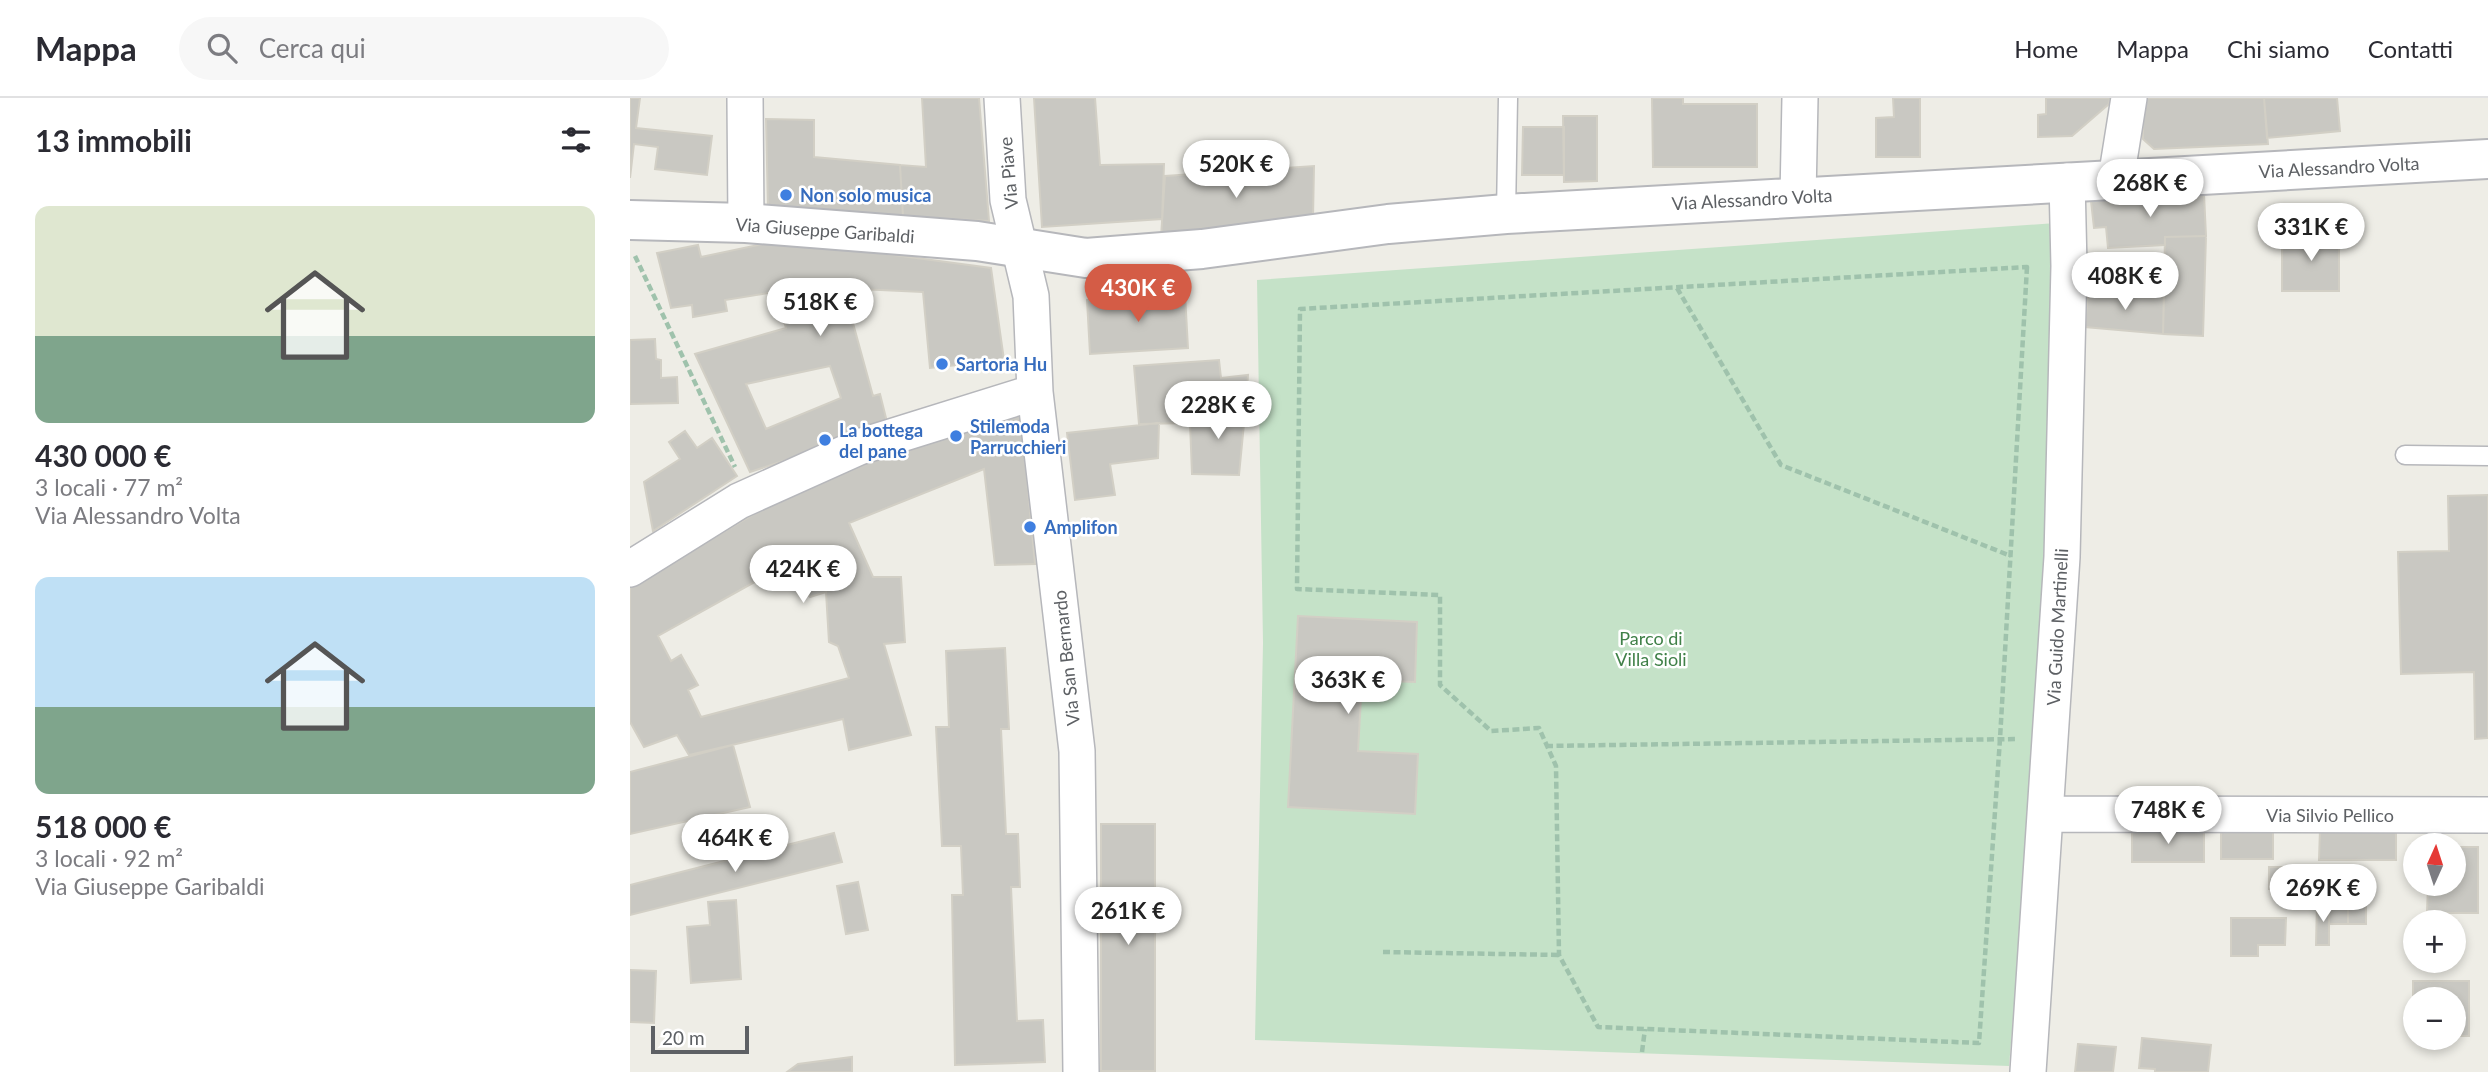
<!DOCTYPE html>
<html lang="it">
<head>
<meta charset="utf-8">
<style>
	:root { --surface:#fff; --page:#f7f7f7; --text:#2b2b33; --muted:#7c7c81; --line:#e1e1e2; --accent:#d45c46 }
	body { margin:0; font-family:Lato,sans-serif; background:var(--page); color:var(--text); height:100vh; display:flex; flex-direction:column; font-size:26px; white-space:nowrap }
	* { box-sizing:border-box; margin:0 }
	p { font-size:23px; color:var(--muted) }
	.icon { flex:none; width:38px; height:38px; fill:none; stroke:currentColor; stroke-width:2; stroke-linecap:round; stroke-linejoin:round }
	.map { position:relative; flex:1; overflow:hidden }
	.sheet { display:flex; flex-direction:column; background:var(--surface); width:630px }
	.sheet>* { flex:none }
	.needle { width:46px; rotate:3deg }
	.tools { position:absolute; left:1773px; top:735px; display:grid; gap:14px }
	.tools a { display:grid; place-items:center; width:63px; height:63px; border-radius:50%; background:var(--surface); box-shadow:0 4px 10px #0003; font-size:35px }
	.scale { position:absolute; left:21px; bottom:18px; width:98px; box-sizing:border-box; padding-left:7px; border:4px solid #5d6064; border-top:0; font-size:19px; line-height:24px; white-space:nowrap; color:#5d6064; -webkit-text-stroke:5px #fff; paint-order:stroke }
	.price { position:absolute; translate:-50% -60px; padding:0 16px; border-radius:24px; background:#fff; color:#222; font-size:23px; line-height:46px; filter:drop-shadow(0 2px 4px #0008) }
	.price::after { content:''; position:absolute; left:50%; top:42px; width:21px; height:16px; margin-left:-10px; background:inherit; clip-path:polygon(0 0,100% 0,50% 100%) }
	.price.active { background:var(--accent); color:#fff }
	ul { padding:0; list-style:none }
	li { display:grid; align-content:center; gap:14px; height:371px; padding:0 35px }
	li span { display:grid; place-items:center; height:217px; border-radius:14px; color:#555 }
	li>.icon { margin-inline-start:auto }
	span .icon { width:126px; height:126px; fill:#fffc; stroke-width:1 }
	li b { font-size:30px }
	h2 { display:flex; justify-content:space-between; align-items:center; height:84px; padding:0 35px; font-size:30px }
	header { display:flex; align-items:center; gap:42px; box-sizing:border-box; height:98px; padding:0 35px; background:var(--surface); border-bottom:2px solid var(--line) }
	header strong { font-size:33px }
	nav { display:flex; gap:38px; margin-inline-start:auto; font-size:24px }
	.search { width:490px; height:63px; background:var(--page); display:flex; align-items:center; gap:18px; box-sizing:border-box; padding:0 24px; border-radius:38px; color:var(--muted); font-size:26px }
	main { display:flex; flex:1; min-height:0 }
	.map>svg:first-child { display:block }
</style>
</head>
<body>
<header>
<strong>Mappa</strong>
<div class="search"><svg class="icon" aria-label="search" viewBox="0 0 24 24"><circle cx="10" cy="10" r="6"/><path d="M15 15l6 6"/></svg>Cerca qui</div>
<nav><a>Home</a><a>Mappa</a><a>Chi siamo</a><a>Contatti</a></nav>
</header>
<main>
<section class="sheet">
<h2>13 immobili<svg class="icon" aria-label="filters" viewBox="0 0 24 24"><path d="M4 7h16M4 17h16"/><circle cx="9" cy="7" r="2"/><circle cx="15" cy="17" r="2"/></svg></h2>
<ul>
<li><span style="background:linear-gradient(#dfe7d0 60%,#7fa58c 0)"><svg class="icon" aria-label="home" viewBox="0 0 24 24"><path d="M3 11l9-7 9 7M6 9v11h12V9"/></svg></span><div><b>430 000 €</b><p>3 locali · 77 m²</p><p>Via Alessandro Volta</p></div></li>
<li><span style="background:linear-gradient(#bfe0f5 60%,#7fa58c 0)"><svg class="icon" aria-label="home" viewBox="0 0 24 24"><path d="M3 11l9-7 9 7M6 9v11h12V9"/></svg></span><div><b>518 000 €</b><p>3 locali · 92 m²</p><p>Via Giuseppe Garibaldi</p></div></li>
</ul>
</section>
<div class="map">
<svg width="1858" height="974" viewBox="0 0 1858 974">
	<rect width="100%" height="100%" fill="#eeede6"/>
	<path fill="#c5e2c8" d="M1426 125 1407 641 1379 968 625 942 633 545 627 182Z"/>
	<path fill="#c9c8c2" stroke="#d2cfc5" stroke-width="2" fill-rule="evenodd" d="M0 0H10L6 30 82 38 77 77 25 71 28 49 4 46 0 80Z
		M292 0H349L359 123 273 118 270 67 296 69Z
		M404 0H465L470 67 534 66 532 121 412 129Z
		M1022 0H1053V6H1127V69H1023Z
		M1263 0H1290V59H1246V20L1264 19Z
		M1416 0H1480L1479 6 1442 38 1408 39V17L1416 16Z
		M1513 0H1634L1638 46 1524 51 1513 41Z
		M1634 0H1707L1710 33 1637 40Z
		M933 18H967V83L934 84Z
		M136 21 184 22V59L270 67 273 118 138 111Z
		M893 29H934V77H892Z
		M684 68 683 120 531 139 535 78Z
		M1574 96 1576 138 1535 139V147L1478 150 1476 129 1464 130 1461 103Z
		M1673 135H1709V193H1652V139L1673 138Z
		M1576 138 1573 238 1533 236 1535 139Z
		M152 142 361 170 374 262 300 270 293 194 186 189 198 222 221 218 243 298 250 296 258 328 120 374 65 256 156 230 145 194 95 202 97 213 63 219 62 207 41 210 27 155 68 147 71 159ZM200 268 211 300 136 331 116 286Z
		M1458 192 1534 199 1533 236 1455 229Z
		M555 196 558 250 460 256 457 202Z
		M25 241 26 261 31 262V280L47 279 48 305 0 306V242Z
		M589 262 591 280 618 277 616 305H597L560 325 509 326 504 268Z
		M597 305H616L609 377 562 376 560 325Z
		M391 317 405 466 365 467 354 371 219 425 243 479H271L275 544 254 546 281 637 219 652 213 621 59 657 47 637 14 649 0 624V489L141 406 218 369ZM155 467 180 499 196 494 199 544 208 548 219 580 71 619 58 592 68 587 51 557 41 563 28 538Z
		M529 325 528 360 480 366 485 397 445 402 437 335Z
		M55 333 67 350 82 340 107 378 23 433 14 384 50 361 39 344Z
		M1858 397V640L1845 641 1844 574 1771 576 1768 454 1819 453 1818 398Z
		M668 518 787 524 785 584 732 582 728 653 788 656 785 716 658 709Z
		M375 550 379 631H371L376 736H388L390 789H381L387 923 413 922 415 964 325 967 322 797H333L331 748H312L306 629H319L316 553Z
		M103 647 120 709 0 736V674Z
		M471 726H525V973H471Z
		M1591 728 1643 729V761H1591Z
		M1502 731H1574V764H1502Z
		M1690 731H1766V762H1689Z
		M204 735 212 764 0 817V787Z
		M1824 749H1848V815H1797L1798 786H1824Z
		M1639 769H1666V792L1639 791Z
		M228 784 238 832 216 836 207 788Z
		M1718 800H1736V826H1718Z
		M106 802 111 881 61 885 57 829 80 827 78 804Z
		M1687 804H1699V847H1686Z
		M1699 804H1718V826H1699Z
		M1601 820H1656L1655 847H1628V858H1601Z
		M0 872 26 873 24 925 0 924Z
		M1783 883H1839V938H1824V901H1785L1783 938Z
		M1512 940 1581 947 1578 974H1525V971L1509 970Z
		M1448 946 1486 949 1483 974H1445Z
		M222 959V974H157L168 966Z"/>
	<g fill="none" stroke-linecap="round" stroke-linejoin="round">
		<g stroke="#b6b7bb" stroke-width="21">
			<path id="service" d="M876 116 878 0
				M1775 357 1858 358"/>
		</g>
		<g stroke="#b6b7bb" stroke-width="38">
			<path id="minor" d="M115 0 116 125
				M372 0 378 102 401 198 405 294 447 653 451 974
				M1486 81 1499 0
				M1168 99 1170 0
				M0 471 109 403 229 349 405 294
				M1415 716 1858 717
				M1398 974 1432 459 1439 168 1437 83"/>
		</g>
		<g stroke="#b6b7bb" stroke-width="42">
			<path id="tertiary" d="M0 122 116 125 347 143 456 160 572 151 758 126 876 116 1858 61"/>
		</g>
		<path stroke="#9fc2ac" stroke-width="4.5" stroke-dasharray="7 3.5" stroke-linecap="butt" d="M5 158 105 369
			M1397 169 1370 641 1349 945 968 929 929 857 926 668 909 630 861 633 810 587V497L667 491 670 211Z
			M1047 190 1151 367 1381 458
			M916 648 1388 641
			M753 854 929 857
			M1012 954 1015 931"/>
		<use href="#service" stroke="#fff" stroke-width="18"/>
		<use href="#minor" stroke="#fff" stroke-width="35"/>
		<use href="#tertiary" stroke="#fff" stroke-width="38"/>
	</g>
	<g fill="#3f7fe0" stroke="#fff" stroke-width="2.5">
		<circle cx="156" cy="97" r="7"/>
		<circle cx="312" cy="266" r="7"/>
		<circle cx="326" cy="338" r="7"/>
		<circle cx="195" cy="342" r="7"/>
		<circle cx="400" cy="429" r="7"/>
	</g>
	<g text-anchor="middle" dominant-baseline="central" stroke-width="5" stroke-linejoin="round" paint-order="stroke">
		<g font-size="18" fill="#5d6064" stroke="#fff">
			<text transform="translate(1709 69) rotate(-3)">Via Alessandro Volta</text>
			<text transform="translate(378 75) rotate(-95)">Via Piave</text>
			<text transform="translate(1122 101) rotate(-3)">Via Alessandro Volta</text>
			<text transform="translate(195 132) rotate(4)">Via Giuseppe Garibaldi</text>
			<text transform="translate(1427 529) rotate(-87)">Via Guido Martinelli</text>
			<text transform="translate(436 560) rotate(-96)">Via San Bernardo</text>
			<text x="1700" y="717">Via Silvio Pellico</text>
		</g>
		<g font-size="18" font-weight="bold" fill="#366cbe" stroke="#fff" text-anchor="start">
			<text x="170" y="97">Non solo musica</text>
			<text x="326" y="266">Sartoria Hu</text>
			<text x="340" y="328">Stilemoda<tspan x="340" dy="21">Parrucchieri</tspan></text>
			<text x="209" y="332">La bottega<tspan x="209" dy="21">del pane</tspan></text>
			<text x="414" y="429">Amplifon</text>
		</g>
		<g font-size="18" fill="#408048" stroke="#fff">
			<text x="1021" y="540">Parco di<tspan x="1021" dy="21">Villa Sioli</tspan></text>
		</g>
	</g>
</svg>
<div class="tools">
<a><svg class="needle" viewBox="-14 -14 28 28"><path d="M0-13l5 13h-10z" fill="#e53935"/><path d="M0 13l5-13h-10z" fill="#7c7c81"/></svg></a>
<a>+</a>
<a>−</a>
</div>
<div class="scale">20 m</div>
<b class="price" style="left:606px;top:102px">520K €</b>
<b class="price" style="left:1520px;top:121px">268K €</b>
<b class="price" style="left:1681px;top:165px">331K €</b>
<b class="price" style="left:1495px;top:214px">408K €</b>
<b class="price active" style="left:508px;top:226px">430K €</b>
<b class="price" style="left:190px;top:240px">518K €</b>
<b class="price" style="left:588px;top:343px">228K €</b>
<b class="price" style="left:173px;top:507px">424K €</b>
<b class="price" style="left:718px;top:618px">363K €</b>
<b class="price" style="left:1538px;top:748px">748K €</b>
<b class="price" style="left:105px;top:776px">464K €</b>
<b class="price" style="left:1693px;top:826px">269K €</b>
<b class="price" style="left:498px;top:849px">261K €</b>
</div>
</main>
</body>
</html>
